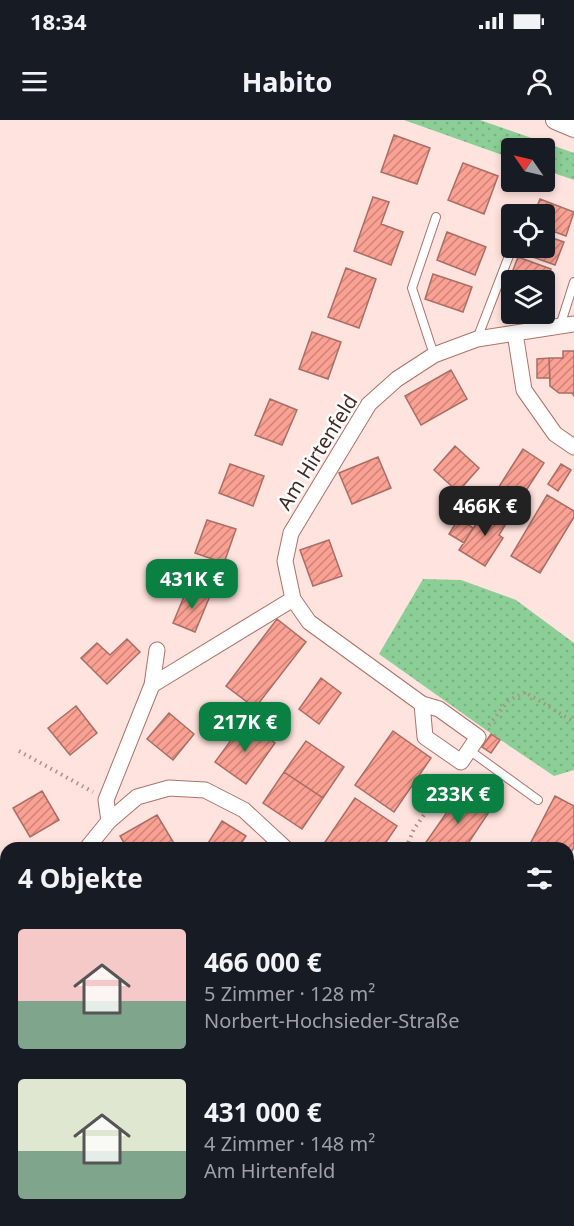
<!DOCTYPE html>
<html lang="de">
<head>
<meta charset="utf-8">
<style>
	:root { --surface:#171b24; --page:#242831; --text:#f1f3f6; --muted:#9ea1a6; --accent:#0b8043 }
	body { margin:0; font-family:"Noto Sans",sans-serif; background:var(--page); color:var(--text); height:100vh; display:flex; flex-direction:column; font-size:22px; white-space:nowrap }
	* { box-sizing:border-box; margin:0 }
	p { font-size:20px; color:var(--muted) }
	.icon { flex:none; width:33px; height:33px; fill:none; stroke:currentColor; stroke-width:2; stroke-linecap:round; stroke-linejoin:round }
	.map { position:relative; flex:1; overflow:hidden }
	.panel { position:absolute; left:0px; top:722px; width:574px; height:386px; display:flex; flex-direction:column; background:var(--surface); border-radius:18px 18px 0 0; box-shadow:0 3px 9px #0003 }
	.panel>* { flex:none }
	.needle { width:39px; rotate:304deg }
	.controls { position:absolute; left:501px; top:18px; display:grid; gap:12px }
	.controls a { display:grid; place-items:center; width:54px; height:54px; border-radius:6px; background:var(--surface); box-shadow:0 3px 9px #0003; font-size:30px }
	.price { position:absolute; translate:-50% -51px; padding:0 14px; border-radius:12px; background:var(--accent); color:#fff; font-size:20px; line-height:39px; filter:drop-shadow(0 2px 3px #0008) }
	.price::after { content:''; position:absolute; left:50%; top:36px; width:18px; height:14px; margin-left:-9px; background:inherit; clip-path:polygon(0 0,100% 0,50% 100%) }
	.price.selected { background:#222; color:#fff }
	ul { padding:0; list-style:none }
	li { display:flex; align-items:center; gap:18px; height:150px; padding:0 18px }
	li span { display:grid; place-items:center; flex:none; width:168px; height:120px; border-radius:6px; color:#555 }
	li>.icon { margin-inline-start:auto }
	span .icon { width:72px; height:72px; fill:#fffc; stroke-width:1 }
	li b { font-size:26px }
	h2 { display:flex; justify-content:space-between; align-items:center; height:72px; padding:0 18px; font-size:26px }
	.status { display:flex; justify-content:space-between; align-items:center; height:42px; padding:0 30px; background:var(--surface); direction:ltr }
	.status svg { height:16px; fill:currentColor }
	header { display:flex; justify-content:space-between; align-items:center; height:78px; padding:0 18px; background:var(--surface); font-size:27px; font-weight:700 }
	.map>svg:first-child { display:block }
</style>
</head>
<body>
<div class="status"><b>18:34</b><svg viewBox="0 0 49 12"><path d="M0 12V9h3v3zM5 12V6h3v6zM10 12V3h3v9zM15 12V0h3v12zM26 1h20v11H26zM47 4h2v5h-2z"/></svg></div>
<header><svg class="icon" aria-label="menu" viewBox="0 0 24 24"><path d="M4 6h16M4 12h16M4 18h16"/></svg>Habito<svg class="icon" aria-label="person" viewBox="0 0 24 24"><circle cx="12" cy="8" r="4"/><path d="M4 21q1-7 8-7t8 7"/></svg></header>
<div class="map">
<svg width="574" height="1106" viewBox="0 0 574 1106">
	<defs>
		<pattern id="grass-dots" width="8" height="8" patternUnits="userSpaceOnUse" patternTransform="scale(1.5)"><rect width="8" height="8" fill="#8bce96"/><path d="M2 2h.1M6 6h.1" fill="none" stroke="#79b181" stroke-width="1.8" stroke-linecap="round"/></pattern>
		<pattern id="building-hatch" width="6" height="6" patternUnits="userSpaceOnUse" patternTransform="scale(1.5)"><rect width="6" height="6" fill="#faa193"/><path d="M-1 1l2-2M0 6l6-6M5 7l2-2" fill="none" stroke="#cc8378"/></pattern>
	</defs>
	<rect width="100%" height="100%" fill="#ffe3de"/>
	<path fill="url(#grass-dots)" d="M404 0H480L574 33V60L545 50 544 28H512L511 38Z
		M423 459 461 460 516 480 574 523V650L554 656 486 610 379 534Z
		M569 1015 574 1016V1106H529L531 1101H568Z"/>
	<path fill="url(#building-hatch)" stroke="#a96e64" stroke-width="1.5" d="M394 15 430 28 417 64 381 52Z
		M463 43 498 56 484 94 448 80Z
		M373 77 389 82 381 104 403 112 391 145 354 131Z
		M540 79 574 92 566 116 544 108V94H534Z
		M447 112 486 127 475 155 437 140Z
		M544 115 564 122 555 145 519 132 521 128H544Z
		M518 137 551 149 544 168V160H512V173L505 171Z
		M346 148 376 159 359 208 328 197Z
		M433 154 472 167 463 192 425 179Z
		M312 212 341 222 328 259 299 249Z
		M563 231H574V276L572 273H559L550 266 549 238H563Z
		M549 238 550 258H537V239Z
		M451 250 467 279 421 305 405 276Z
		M270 279 297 290 282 325 255 315Z
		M455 326 479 348 458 372 434 350Z
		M523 329 544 343 514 389 493 376Z
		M378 337 391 368 352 384 339 353Z
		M230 344 264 356 253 386 219 373Z
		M561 344 571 350 558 371 548 364Z
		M547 375 574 391V397L540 453 511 436Z
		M492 387 509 399 499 415 503 418 485 446 459 430 478 401 481 404Z
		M459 398 473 408 464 423 449 414Z
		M207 400 236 409 224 443 195 433Z
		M329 420 342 456 313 466 300 430Z
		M188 467 210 476 195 512 173 503Z
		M277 499 306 522 255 588 226 566Z
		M127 519 140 532 107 564 81 538 97 523 110 535Z
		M321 558 341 573 319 604 299 589Z
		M76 586 97 613 70 635 48 608Z
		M169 593 194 614 173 640 147 619Z
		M245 601 275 623 246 664 215 642Z
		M393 611 431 638 394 692 355 665Z
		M491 614 500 620 491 633 482 627Z
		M306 621 344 647 323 678 284 652Z
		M284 652 323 678 302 709 263 683Z
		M42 671 59 700 30 717 13 688Z
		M461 672 489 692 465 728H422Z
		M555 676 574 686V727L568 738V728H528Z
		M355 678 397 706 382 728H321Z
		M157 695 175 725 171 728H127L120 716Z
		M222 701 246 716 238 728H205Z
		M6 741V776L0 766V745Z
		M0 766 6 776V782L0 786Z
		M3 872 6 874V934L0 931V876Z
		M568 906 574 908V936L568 948Z
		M15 1101H35L45 1106H13Z
		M195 1101H212L218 1106H191Z
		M293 1101H333L328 1106H299Z
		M467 1101H504L502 1106H465Z"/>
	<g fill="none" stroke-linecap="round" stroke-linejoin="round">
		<g stroke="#ae7168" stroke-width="10">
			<path id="service" d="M560 206 574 162
				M477 219 512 128
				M434 235 412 168 436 97
				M469 630 538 680
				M568 982 574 965
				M0 984 6 978
				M0 997 6 1011
				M522 1106 524 1101"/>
		</g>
		<g stroke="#ae7168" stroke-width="17">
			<path id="minor" d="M515 213 524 270 555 314 574 327
				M152 565 293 479
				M422 584 425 617 461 642 478 617 439 589 422 584 309 502 293 479 285 441 291 413 369 284 397 259 434 235 477 219 574 204
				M109 701 106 680 152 565 157 530
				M87 728 109 701 137 677 169 668 205 670 244 690 285 728
				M0 847 6 838
				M437 1101 439 1106
				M169 1106 171 1101"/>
		</g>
		<g stroke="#ae7168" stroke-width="20">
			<path id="tertiary" d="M555 0 574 8"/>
		</g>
		<path stroke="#ab908b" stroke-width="4" stroke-dasharray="1.5 4.5" stroke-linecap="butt" d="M489 605 508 581 525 572 574 602
			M19 631 93 672
			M406 728 414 709 452 655"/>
		<use href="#service" stroke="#fff" stroke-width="8"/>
		<use href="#minor" stroke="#fff" stroke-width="15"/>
		<use href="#tertiary" stroke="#fff" stroke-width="18"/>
	</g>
	<g text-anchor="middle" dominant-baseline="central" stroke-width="5" stroke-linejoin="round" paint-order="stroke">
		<g font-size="20" fill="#422824" stroke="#fff">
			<text transform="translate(317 332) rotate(-58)">Am Hirtenfeld</text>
		</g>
	</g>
</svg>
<div class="controls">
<a><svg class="needle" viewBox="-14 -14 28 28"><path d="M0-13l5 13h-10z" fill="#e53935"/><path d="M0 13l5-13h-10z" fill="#9ea1a6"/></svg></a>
<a><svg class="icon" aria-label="locate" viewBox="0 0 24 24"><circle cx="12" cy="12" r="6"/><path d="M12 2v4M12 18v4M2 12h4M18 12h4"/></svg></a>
<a><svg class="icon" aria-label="layers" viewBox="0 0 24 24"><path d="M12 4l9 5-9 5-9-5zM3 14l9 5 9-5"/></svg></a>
</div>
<b class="price selected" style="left:485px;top:417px">466K €</b>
<b class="price" style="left:192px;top:490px">431K €</b>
<b class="price" style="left:245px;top:633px">217K €</b>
<b class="price" style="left:458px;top:705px">233K €</b>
<section class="panel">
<h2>4 Objekte<svg class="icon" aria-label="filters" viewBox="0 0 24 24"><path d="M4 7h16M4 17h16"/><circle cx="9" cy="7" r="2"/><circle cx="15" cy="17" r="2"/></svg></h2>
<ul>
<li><span style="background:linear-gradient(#f6c9c9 60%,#7fa58c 0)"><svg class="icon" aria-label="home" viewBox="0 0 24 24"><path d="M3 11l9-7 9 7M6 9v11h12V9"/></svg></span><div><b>466 000 €</b><p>5 Zimmer · 128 m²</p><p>Norbert-Hochsieder-Straße</p></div></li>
<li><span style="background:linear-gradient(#dfe7d0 60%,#7fa58c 0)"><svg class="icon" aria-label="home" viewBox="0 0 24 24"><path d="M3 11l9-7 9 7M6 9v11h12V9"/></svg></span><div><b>431 000 €</b><p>4 Zimmer · 148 m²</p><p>Am Hirtenfeld</p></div></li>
</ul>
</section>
</div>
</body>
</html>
